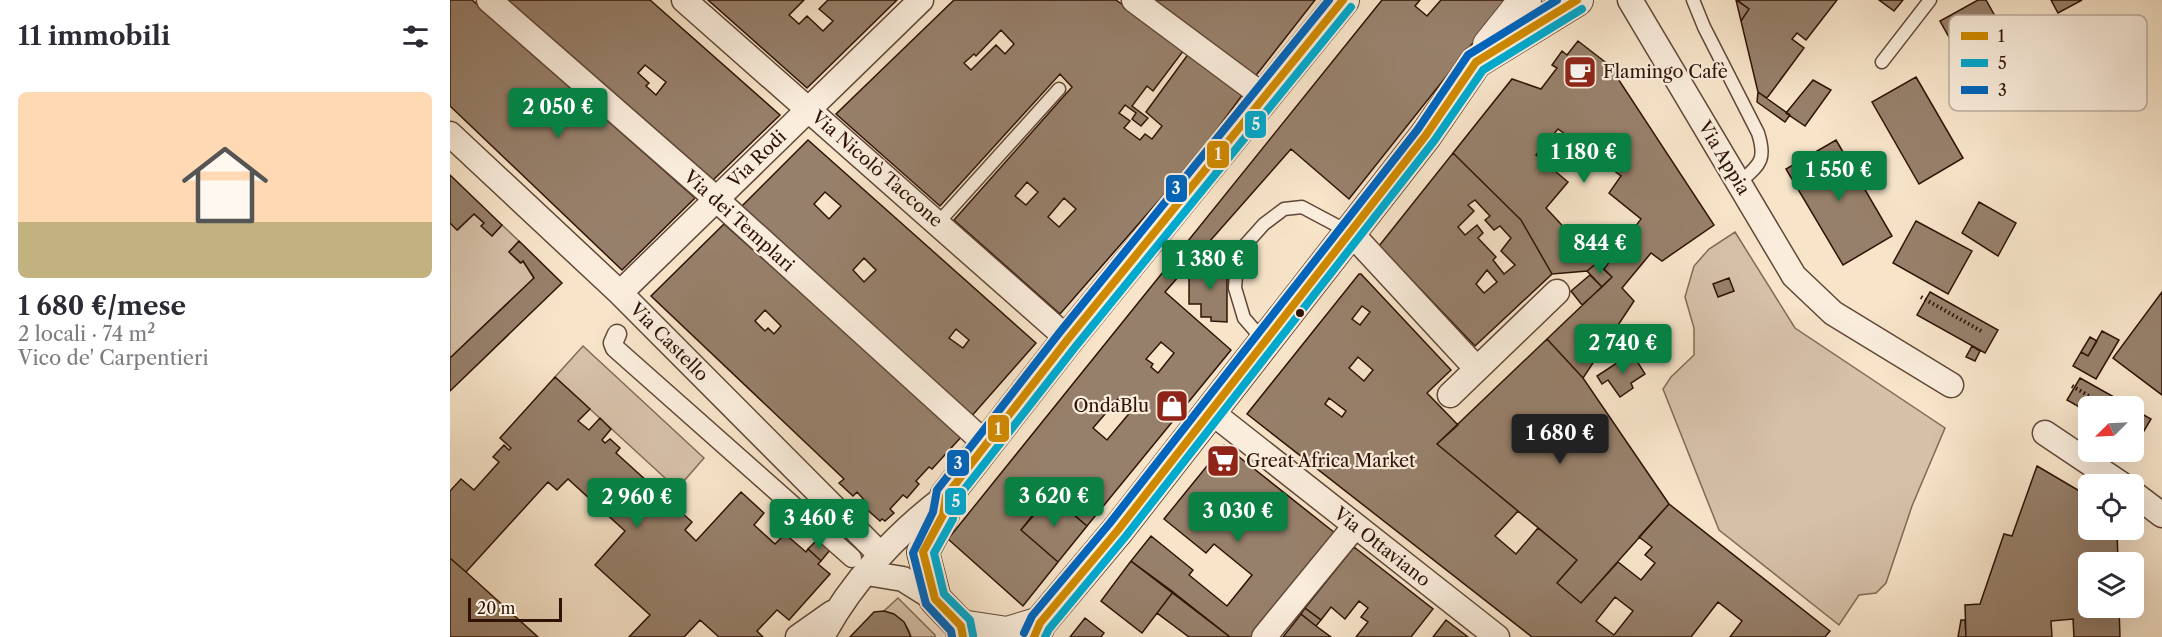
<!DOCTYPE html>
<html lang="it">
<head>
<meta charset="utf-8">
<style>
	:root { --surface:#fff; --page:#f2f2f3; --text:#2b2b33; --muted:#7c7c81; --line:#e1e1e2; --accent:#0b8043 }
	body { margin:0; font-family:"Libre Caslon Text",serif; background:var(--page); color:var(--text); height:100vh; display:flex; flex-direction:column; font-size:22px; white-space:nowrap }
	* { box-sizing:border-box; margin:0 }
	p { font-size:20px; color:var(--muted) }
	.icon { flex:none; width:33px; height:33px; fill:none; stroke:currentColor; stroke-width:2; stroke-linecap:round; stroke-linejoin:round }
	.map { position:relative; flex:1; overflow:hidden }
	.details { display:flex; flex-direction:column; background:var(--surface); width:450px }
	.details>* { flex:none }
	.needle { width:39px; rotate:246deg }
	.tools { position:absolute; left:1628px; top:396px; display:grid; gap:12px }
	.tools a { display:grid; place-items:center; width:66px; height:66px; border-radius:9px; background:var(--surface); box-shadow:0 6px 24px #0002; font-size:30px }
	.scale { position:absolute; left:18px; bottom:15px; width:94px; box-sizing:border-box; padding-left:6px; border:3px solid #2f1306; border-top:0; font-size:16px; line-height:21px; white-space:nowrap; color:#2f1306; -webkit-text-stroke:4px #faeddc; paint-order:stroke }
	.price { position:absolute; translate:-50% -51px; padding:0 14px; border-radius:6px; background:var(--accent); color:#fff; font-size:20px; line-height:39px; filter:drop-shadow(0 2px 3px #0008) }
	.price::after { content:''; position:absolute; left:50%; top:36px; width:18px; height:14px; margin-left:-9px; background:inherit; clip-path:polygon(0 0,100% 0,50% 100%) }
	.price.selected { background:#222; color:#fff }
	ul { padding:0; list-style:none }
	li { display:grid; align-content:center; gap:12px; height:318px; padding:0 18px }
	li+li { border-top:2px solid var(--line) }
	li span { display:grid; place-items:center; height:186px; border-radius:9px; color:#555 }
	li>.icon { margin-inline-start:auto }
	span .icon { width:108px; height:108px; fill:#fffc; stroke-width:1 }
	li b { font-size:26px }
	h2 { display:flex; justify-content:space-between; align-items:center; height:72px; padding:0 18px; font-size:26px }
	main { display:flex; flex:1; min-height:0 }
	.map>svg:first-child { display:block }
</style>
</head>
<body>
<main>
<section class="details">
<h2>11 immobili<svg class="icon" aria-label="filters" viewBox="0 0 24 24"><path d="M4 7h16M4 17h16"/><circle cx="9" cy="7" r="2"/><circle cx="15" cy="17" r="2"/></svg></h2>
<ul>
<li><span style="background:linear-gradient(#ffd9b3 70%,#c2b280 0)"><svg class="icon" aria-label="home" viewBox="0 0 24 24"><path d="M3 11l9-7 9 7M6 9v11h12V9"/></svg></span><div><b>1 680 €/mese</b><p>2 locali · 74 m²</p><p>Vico de' Carpentieri</p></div></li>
</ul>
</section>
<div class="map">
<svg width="1712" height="637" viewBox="0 0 1712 637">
	<rect width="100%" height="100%" fill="#f7e4c9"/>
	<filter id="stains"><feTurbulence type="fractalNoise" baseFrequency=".00333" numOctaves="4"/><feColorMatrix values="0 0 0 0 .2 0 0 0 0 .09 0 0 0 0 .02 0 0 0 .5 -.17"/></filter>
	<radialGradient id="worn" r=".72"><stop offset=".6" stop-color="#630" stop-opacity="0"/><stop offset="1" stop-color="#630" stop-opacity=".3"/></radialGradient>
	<path fill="#d5c0a8" stroke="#826a57" stroke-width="1.5" d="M24 214 34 223 32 226 42 236 52 225 69 241 59 252 70 263 73 261 84 278 0 358V223L8 230Z
		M1285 232 1345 328 1495 428 1462 506 1436 583 1426 593 1409 595 1389 625 1269 530 1213 389 1221 377 1244 355V328L1235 297 1244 266 1259 249Z
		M133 346 254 458 227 489 105 377Z
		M448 598 485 635V637H461C458 623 447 615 434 611Z"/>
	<path fill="#97806b" stroke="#2f1306" stroke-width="1.5" fill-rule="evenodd" d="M0 0H22L245 198 172 270 0 106Z
		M52 0H200L330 115 258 185ZM195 65 216 82 206 95 196 86 199 83 188 73Z
		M258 0H354L339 15 349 24 357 16 373 31 383 21 369 9 378 0H447L357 88Z
		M504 0H666L734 50 703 91 697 86 682 106 698 118 691 126 682 119 686 113 675 105 669 113 680 121 674 128 690 140 695 134 702 139 712 126 696 112 739 53 793 94 746 158 610 314 504 220 622 87 610 74 490 206 386 114ZM551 30 564 44 555 54 546 45 521 70 514 63 524 54 526 56ZM577 182 588 192 576 205 565 196ZM614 198 626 209 609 227 598 217Z
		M700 0H865L804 78Z
		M932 0H970L965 6 977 16 991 0H1057L899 199 841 149 715 292 781 350 637 526 583 480 569 495 586 511 571 530 608 562 573 606 498 539ZM711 342 724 353 708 373 701 367 703 364 696 359ZM668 399 682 410 657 440 643 428Z
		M1286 0 1299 9 1291 21Z
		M1287 0H1387L1356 40 1347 33 1342 39 1354 48 1317 98 1308 92 1291 21 1299 9Z
		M1429 0H1453L1444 11Z
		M1528 0H1536L1583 84 1539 109 1490 21Z
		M1601 0H1632L1608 13Z
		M1128 41 1159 65 1264 225 1212 261 1201 253 1172 288 1184 301 1133 378 1097 339 1162 277 1154 269 1191 219 1159 193 1171 176 1108 129 1086 155 1118 182 1096 208 1147 263 1137 271 1102 274 1071 220 1003 153 1062 79 1091 89 1107 68 1102 65 1112 51 1117 55Z
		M1466 77 1513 158 1469 184 1422 102Z
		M1363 80 1381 90 1355 126 1336 113Z
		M1308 92 1340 115 1335 122 1307 102Z
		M358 140 586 343 520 418 288 210ZM375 192 391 206 379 219 364 204ZM414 258 426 270 414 282 403 270ZM506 329 519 340 513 348 499 338Z
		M1386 140 1442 236 1393 265 1336 169Z
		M1003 153 1071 220 1102 274 1025 346 929 246ZM1025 200 1040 216 1035 220 1044 230 1050 226 1061 238 1051 251 1065 265 1054 274 1043 260 1046 257 1028 238 1033 233 1027 225 1015 235 1008 227 1024 211 1018 205ZM1037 270 1047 282 1034 293 1026 284Z
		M0 175 52 225 42 236 31 226 34 223 24 214 7 230 0 223Z
		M1529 202 1566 223 1548 256 1512 233Z
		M1466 221 1522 251 1498 294 1443 263Z
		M274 224 512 436 482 469 479 467 466 481 469 484 457 498 453 495 440 509 444 513 435 521 432 519 430 521 413 506 416 502 407 492 403 496 389 483 394 479 201 296ZM315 310 331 326 324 334 318 328 315 331 305 321Z
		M69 241 112 283 0 391V358L84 278 73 261 71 263 59 252Z
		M1147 263 1162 277 1152 287 1137 271Z
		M739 266H777V322L761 321V317H751V304H739Z
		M909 274H911L1001 370 977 393 1008 425 987 444 1068 511 1045 536 1066 554 1088 528 1127 560 1107 583 1131 603 1168 562 1191 580 1205 563 1195 555 1202 547 1189 537 1219 504 1380 631 1375 637H1280L1292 621 1268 602 1241 637H1082L797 414ZM912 306 920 312 910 325 902 319ZM908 357 923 370 914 381 899 368ZM879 398 896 411 892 417 875 404ZM1165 597 1183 611 1164 635 1146 621Z
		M1140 275 1152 287 1132 305 1121 291Z
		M1279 278 1284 291 1268 297 1263 284Z
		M1480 292 1548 330 1535 353 1467 315Z
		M1712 292V395L1663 358Z
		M1652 331 1669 340 1646 379 1623 366 1631 352 1638 356Z
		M1640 337 1647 341 1638 356 1631 352Z
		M1097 339 1133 378 1219 504 1131 603 1107 583 1127 560 987 444Z
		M1522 346 1530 351 1525 361 1516 357Z
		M1182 353 1195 374 1181 383 1183 388 1170 397 1158 380 1152 384 1147 376Z
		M105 377 140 409 128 421 139 430 150 418 161 429 152 440 155 443 160 439 170 448 166 453 242 522 235 530 246 541 291 492 314 513 304 525 325 544 335 534 356 552 358 549 371 561 368 564 380 574 339 620 327 610 307 631 313 637H269L250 620 234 637H179L200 615 145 565 175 531 118 479 107 490 98 482 16 572 0 558V491L11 479 24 490 49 462 43 457 54 445 59 450 61 448 50 438Z
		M1630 378 1680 406H1638V412L1617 400Z
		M1683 409 1701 419 1688 441 1683 438Z
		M774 445 885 533 802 637H780L681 561 701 536 743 570 739 575 777 606 802 575 764 544 756 553 714 519Z
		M1587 466 1638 496V530H1667L1668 562H1638V608H1669L1670 637H1624L1623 619 1601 621 1602 637H1516L1515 605 1530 604 1554 534 1562 536Z
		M601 495 637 526 608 562 571 530Z
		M368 539 380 550 371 561 358 549Z
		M904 547 983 609 961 637H906L918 622 911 617 918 608 909 601 895 619 881 607 871 620 855 608Z
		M0 558 16 572 88 637H0Z
		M681 561 723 592 692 633 651 601Z
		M723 592 780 637H739L707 613Z
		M855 608 871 620 866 626 851 614Z
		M434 611 444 614 454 622 461 637H400L424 612Z
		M851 614 866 626 881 637H833Z
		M635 618 654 633 651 637H620Z
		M996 620 1018 637H983Z
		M1511 620H1515L1516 637H1508Z"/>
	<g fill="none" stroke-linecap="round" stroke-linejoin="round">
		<g stroke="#614737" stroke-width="15">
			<path id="service" d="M1243 0 1254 27 1308 133C1317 161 1309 165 1289 183
				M1432 62 1480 0
				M488 223 609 89
				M814 341 794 318 785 288 788 253 814 224 834 209 852 207 899 232"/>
		</g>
		<g stroke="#614737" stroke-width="21">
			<path id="pedestrian" d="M167 334 163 343 165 348 402 558"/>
		</g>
		<g stroke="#614737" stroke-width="27">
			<path id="minor" d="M39 0 256 190 536 444
				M234 0 618 339
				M684 0 813 96
				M1180 0 1344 276 1383 313 1501 385
				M0 134 170 293 431 555
				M900 232 1027 369
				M170 293 471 0
				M1000 395 1107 292
				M760 411 1047 637
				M1595 433 1671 484
				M1683 493 1712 515
				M417 573 453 579 485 599
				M348 637 382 613
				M372 637C401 582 447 533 496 496
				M814 637 905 526"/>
		</g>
		<g stroke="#614737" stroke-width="34">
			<path id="tertiary" d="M1039 45 1075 0
				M511 626 557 633 590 623
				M513 637 511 626 485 599 473 552 493 515 496 496 618 339 893 0
				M584 637 590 623 668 530 976 135 1026 62 1127 0"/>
		</g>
		<path stroke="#2f1306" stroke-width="4" stroke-dasharray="1.5 3" stroke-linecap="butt" d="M1471 297 1533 332
			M1622 386 1656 406
			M1683 423 1690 427 1683 439"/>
		<use href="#service" stroke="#faeddc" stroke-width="12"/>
		<use href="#pedestrian" stroke="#faeddc" stroke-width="18"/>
		<use href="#minor" stroke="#faeddc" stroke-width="24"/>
		<use href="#tertiary" stroke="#faeddc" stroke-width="32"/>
		<g stroke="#faeddc" stroke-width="12">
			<path id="bus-1" d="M513 637 511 626 485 599 473 552 493 515 496 496 618 339 893 0
				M584 637 590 623 668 530 976 135 1026 62 1127 0"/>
		</g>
		<g stroke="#faeddc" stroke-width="12">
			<path id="bus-2" d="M523 635 520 620 494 594 484 553 503 519 506 500 626 346 901 7
				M595 637 599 629 676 536 984 141 1033 70 1132 9"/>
		</g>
		<g stroke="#faeddc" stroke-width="12">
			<path id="bus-3" d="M574 633 582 616 660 523 968 129 1018 55 1107 0
				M502 637 501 631 476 604 463 553 483 512 487 490 610 332 879 0"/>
		</g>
		<use href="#bus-1" stroke="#cf8901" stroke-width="8"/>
		<use href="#bus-2" stroke="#00a9ce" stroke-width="8"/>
		<use href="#bus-3" stroke="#0065bd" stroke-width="8"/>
	</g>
	<defs>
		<g id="cafe-square" transform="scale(1.725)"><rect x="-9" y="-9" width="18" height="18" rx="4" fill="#8f2418" stroke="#faeddc"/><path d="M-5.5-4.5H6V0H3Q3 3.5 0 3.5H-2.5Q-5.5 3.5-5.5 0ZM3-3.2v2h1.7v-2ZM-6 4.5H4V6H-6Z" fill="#fff"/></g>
		<g id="shop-square" transform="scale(1.725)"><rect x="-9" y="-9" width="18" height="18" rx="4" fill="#8f2418" stroke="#faeddc"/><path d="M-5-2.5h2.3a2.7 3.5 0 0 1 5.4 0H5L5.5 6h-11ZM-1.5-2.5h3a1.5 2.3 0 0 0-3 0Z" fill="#fff"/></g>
		<g id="supermarket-square" transform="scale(1.725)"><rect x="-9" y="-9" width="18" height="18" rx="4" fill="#8f2418" stroke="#faeddc"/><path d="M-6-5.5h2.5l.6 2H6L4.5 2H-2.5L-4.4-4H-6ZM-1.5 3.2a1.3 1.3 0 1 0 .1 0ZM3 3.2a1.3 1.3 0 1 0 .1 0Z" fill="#fff"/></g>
	</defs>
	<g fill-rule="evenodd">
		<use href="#cafe-square" x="1130" y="72"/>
		<use href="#shop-square" x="722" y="406"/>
		<use href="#supermarket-square" x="773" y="461"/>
	</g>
	<circle fill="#2f1306" stroke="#faeddc" stroke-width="2" cx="850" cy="313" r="5"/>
	<g text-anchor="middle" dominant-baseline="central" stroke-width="4.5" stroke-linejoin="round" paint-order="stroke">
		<g font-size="18" fill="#2f1306" stroke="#faeddc" text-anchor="start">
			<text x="1153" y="72">Flamingo Cafè</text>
			<text x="699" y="406" text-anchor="end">OndaBlu</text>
			<text x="796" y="461">Great Africa Market</text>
		</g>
		<g font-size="18" fill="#2f1306" stroke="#faeddc">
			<text transform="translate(1274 158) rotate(59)">Via Appia</text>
			<text transform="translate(307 159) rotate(-44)">Via Rodi</text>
			<text transform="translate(427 169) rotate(41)">Via Nicolò Taccone</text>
			<text transform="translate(289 221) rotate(42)">Via dei Templari</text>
			<text transform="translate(219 342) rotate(45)">Via Castello</text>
			<text transform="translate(932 547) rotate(38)">Via Ottaviano</text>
		</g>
	</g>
	<rect x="1499" y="15" width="198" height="96" rx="9" fill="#faeddc" stroke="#bdac9c" stroke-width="1.5"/>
	<rect x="1511" y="32" width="27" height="8" fill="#cf8901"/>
	<rect x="1511" y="59" width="27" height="8" fill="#00a9ce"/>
	<rect x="1511" y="86" width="27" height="8" fill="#0065bd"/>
	<g font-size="16" fill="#2f1306">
		<text x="1548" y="42">1</text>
		<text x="1548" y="69">5</text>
		<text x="1548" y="96">3</text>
	</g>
	<g stroke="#faeddc" stroke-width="2">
		<rect x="794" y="110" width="23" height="29" rx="6" fill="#00a9ce"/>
		<rect x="756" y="140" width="24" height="29" rx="6" fill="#cf8901"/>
		<rect x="715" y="174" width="23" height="29" rx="6" fill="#0065bd"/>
		<rect x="537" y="414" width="23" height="29" rx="6" fill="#cf8901"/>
		<rect x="496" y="449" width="24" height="28" rx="6" fill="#0065bd"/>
		<rect x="494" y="487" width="23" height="29" rx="6" fill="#00a9ce"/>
	</g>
	<g font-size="16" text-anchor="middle" font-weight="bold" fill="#fff">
		<text x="806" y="130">5</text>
		<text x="768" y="160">1</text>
		<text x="726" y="194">3</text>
		<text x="548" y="435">1</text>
		<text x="508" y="469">3</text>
		<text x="506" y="507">5</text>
	</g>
	<rect width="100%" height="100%" filter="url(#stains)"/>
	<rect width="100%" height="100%" fill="url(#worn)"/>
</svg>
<div class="tools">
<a><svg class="needle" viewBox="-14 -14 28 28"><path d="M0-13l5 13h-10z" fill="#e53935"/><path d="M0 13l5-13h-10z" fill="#7c7c81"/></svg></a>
<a><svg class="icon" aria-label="locate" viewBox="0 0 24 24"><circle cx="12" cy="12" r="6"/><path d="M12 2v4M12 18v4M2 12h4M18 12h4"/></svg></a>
<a><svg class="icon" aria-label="layers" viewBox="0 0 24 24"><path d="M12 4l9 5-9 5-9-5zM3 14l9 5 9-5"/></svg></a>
</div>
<div class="scale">20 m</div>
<b class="price" style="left:108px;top:139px">2 050 €</b>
<b class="price" style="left:1134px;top:184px">1 180 €</b>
<b class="price" style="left:1389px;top:202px">1 550 €</b>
<b class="price" style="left:1150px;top:275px">844 €</b>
<b class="price" style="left:760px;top:291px">1 380 €</b>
<b class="price" style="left:1173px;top:375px">2 740 €</b>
<b class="price selected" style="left:1110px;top:465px">1 680 €</b>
<b class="price" style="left:604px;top:528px">3 620 €</b>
<b class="price" style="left:187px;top:529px">2 960 €</b>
<b class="price" style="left:788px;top:543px">3 030 €</b>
<b class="price" style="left:369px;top:550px">3 460 €</b>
</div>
</main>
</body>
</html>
